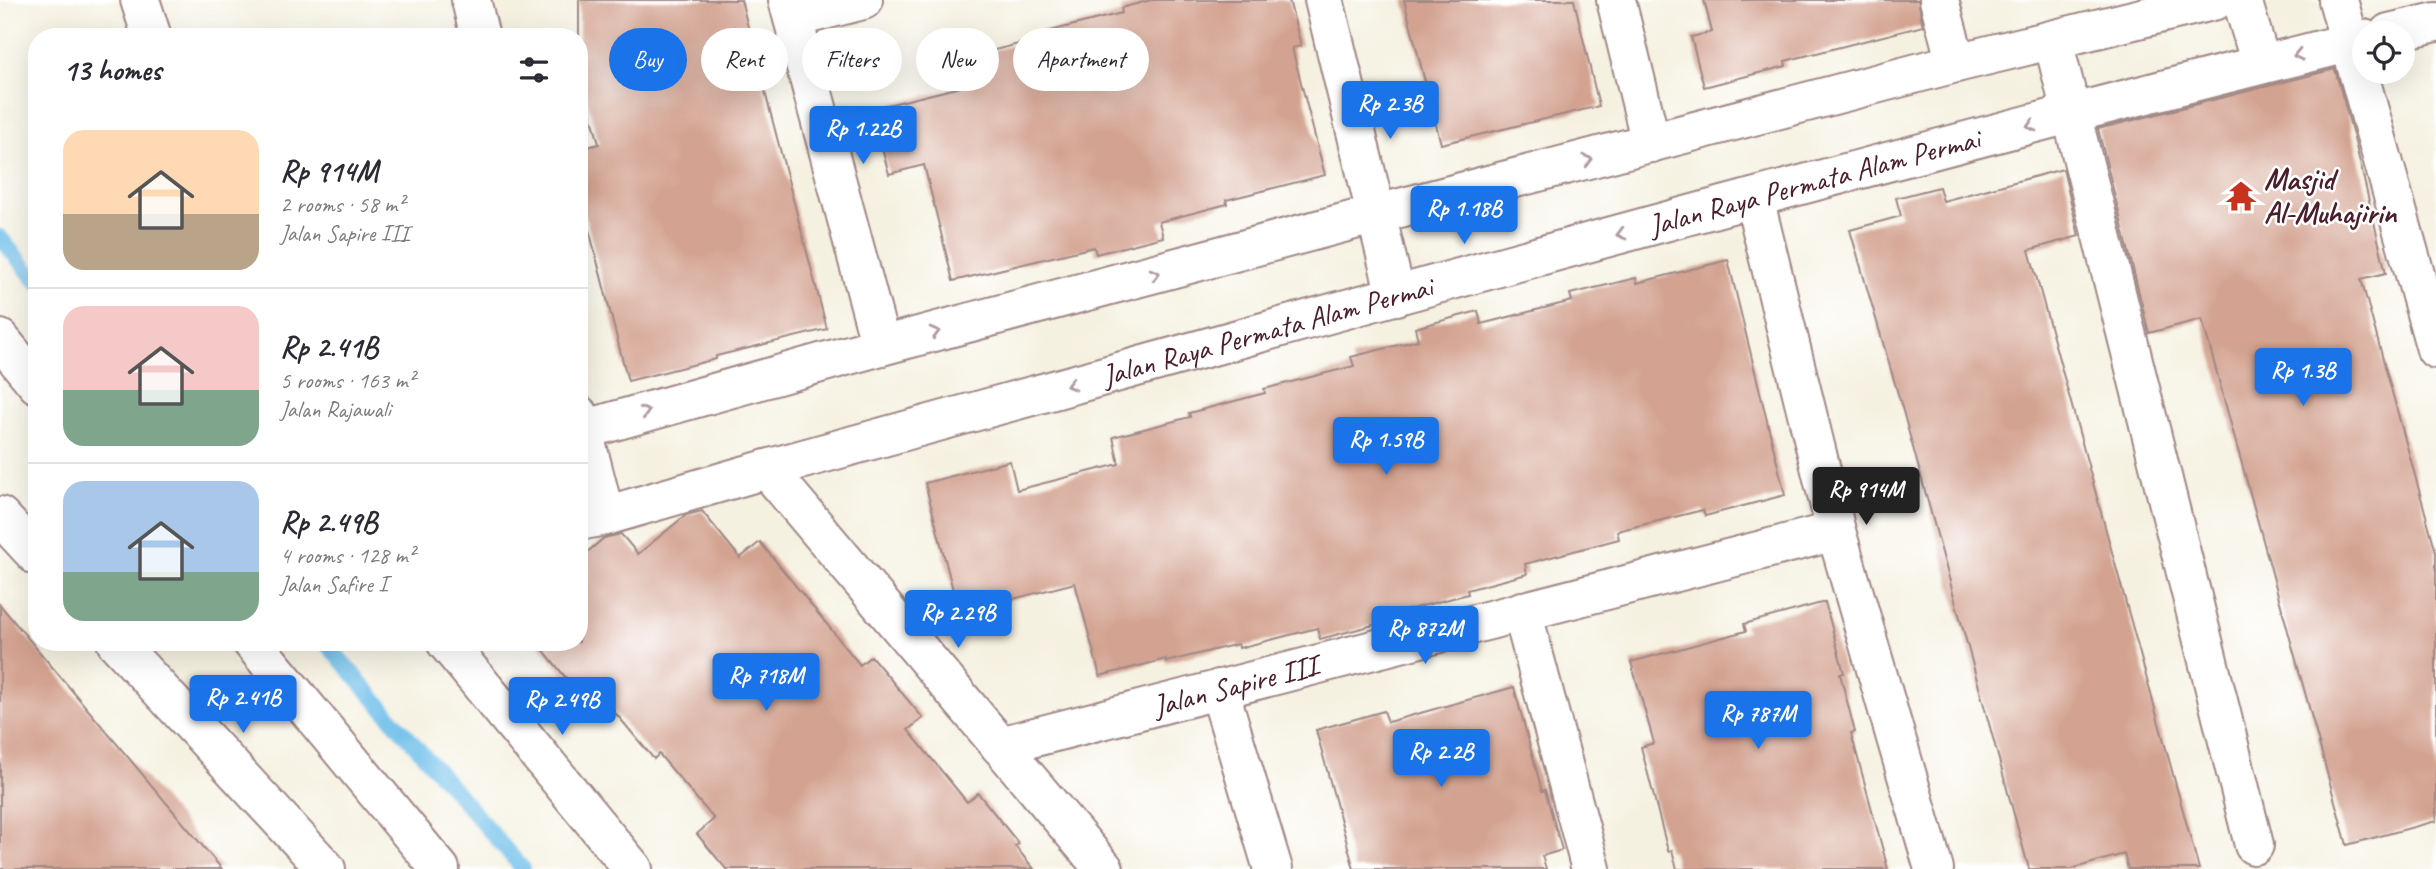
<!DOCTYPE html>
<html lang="en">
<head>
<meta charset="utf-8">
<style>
	:root { --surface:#fff; --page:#f7f7f7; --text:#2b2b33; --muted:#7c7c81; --line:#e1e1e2; --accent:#1a73e8 }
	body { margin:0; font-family:Caveat,sans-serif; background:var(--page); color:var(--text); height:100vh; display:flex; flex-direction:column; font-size:26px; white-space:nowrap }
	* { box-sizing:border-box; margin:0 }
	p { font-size:23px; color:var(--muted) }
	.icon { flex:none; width:38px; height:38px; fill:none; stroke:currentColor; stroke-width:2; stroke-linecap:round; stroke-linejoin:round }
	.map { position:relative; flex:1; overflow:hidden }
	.panel { position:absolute; left:28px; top:28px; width:560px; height:623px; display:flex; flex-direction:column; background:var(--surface); border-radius:28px; box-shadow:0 7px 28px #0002 }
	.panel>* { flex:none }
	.guide { position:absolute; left:609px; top:28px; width:665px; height:63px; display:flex; gap:14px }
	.buttons { position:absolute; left:2352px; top:21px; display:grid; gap:14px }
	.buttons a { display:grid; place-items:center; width:63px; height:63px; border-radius:50%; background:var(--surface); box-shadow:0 7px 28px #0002; font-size:35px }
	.price { position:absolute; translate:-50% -60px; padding:0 16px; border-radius:7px; background:var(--accent); color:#fff; font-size:23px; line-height:46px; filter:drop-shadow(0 2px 4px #0008) }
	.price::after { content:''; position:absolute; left:50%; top:42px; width:21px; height:16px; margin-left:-10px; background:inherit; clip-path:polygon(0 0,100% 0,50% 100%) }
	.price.active { background:#222; color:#fff }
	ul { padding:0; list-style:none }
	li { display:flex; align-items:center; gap:21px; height:175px; padding:0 35px }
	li+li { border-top:2px solid var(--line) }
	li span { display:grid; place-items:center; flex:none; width:196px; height:140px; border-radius:21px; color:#555 }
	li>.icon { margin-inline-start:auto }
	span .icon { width:84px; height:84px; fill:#fffc; stroke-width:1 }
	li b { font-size:30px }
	h2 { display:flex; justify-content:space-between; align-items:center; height:84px; padding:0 35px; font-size:30px }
	.chip { padding:0 24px; border-radius:32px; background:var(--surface); box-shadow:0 7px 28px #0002; font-size:24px; line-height:63px }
	.chip.active { background:var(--accent); color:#fff }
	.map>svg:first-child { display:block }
</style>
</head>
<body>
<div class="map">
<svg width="2436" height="869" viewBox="0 0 2436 869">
	<rect width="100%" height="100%" fill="#fff"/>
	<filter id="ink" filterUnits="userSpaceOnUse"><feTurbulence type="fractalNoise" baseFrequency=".0143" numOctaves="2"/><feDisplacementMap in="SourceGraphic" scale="14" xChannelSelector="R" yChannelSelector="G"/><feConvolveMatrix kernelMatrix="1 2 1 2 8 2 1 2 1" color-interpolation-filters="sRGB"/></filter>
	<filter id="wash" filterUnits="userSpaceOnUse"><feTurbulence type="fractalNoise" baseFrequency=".00686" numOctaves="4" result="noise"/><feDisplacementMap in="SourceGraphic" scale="28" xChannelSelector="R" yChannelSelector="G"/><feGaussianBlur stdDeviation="1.57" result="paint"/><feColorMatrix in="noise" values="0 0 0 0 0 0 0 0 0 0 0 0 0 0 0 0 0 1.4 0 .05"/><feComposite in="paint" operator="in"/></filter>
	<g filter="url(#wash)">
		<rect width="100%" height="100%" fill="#f5f1e1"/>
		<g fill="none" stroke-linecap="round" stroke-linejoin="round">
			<path stroke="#6fbfea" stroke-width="16" d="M0 237 37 282
				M325 642 523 869"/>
		</g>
		<g id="blocks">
			<path fill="#d3a290" d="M579 0H741L827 329 716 356V359L628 381 585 214 579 215V149L599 144 579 70Z
				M1151 0H1289L1301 46 1292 48 1325 175 1226 200 1227 204 1159 222 1163 237 1096 254 1094 247 953 281 924 165 889 174 871 109 977 83 970 56 1047 37 1046 32 1122 13 1121 8Z
				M1404 0H1574L1599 106 1441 144Z
				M1704 0H1918L1923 26 1785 61 1786 66 1704 87 1691 37 1712 32Z
				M2335 69 2356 146 2386 273 2361 279 2436 552V821L2347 845 2202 319 2149 333 2098 129Z
				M2063 169 2079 236 2029 250 2199 869H2128L2124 854 2071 869H2029L1903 411 1850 230 1901 216 1896 198 1939 187 1943 201Z
				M1728 260 1785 495 1705 516 1703 510 1617 531 1619 539 1525 564 1527 574 1467 590 1468 594 1388 615 1389 621 1320 639 1317 628 1239 648 1238 644 1166 662V659L1100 676 1075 583 959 613 925 483 1010 461 1017 490 1119 464 1113 437 1190 417 1189 413 1265 393 1264 389 1354 366 1351 357 1418 340 1415 328 1478 311 1481 324 1572 301 1570 294 1636 278 1637 283Z
				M702 511 740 558 760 542 860 665 871 656 923 718 908 730 967 802 978 793 1019 844 1015 846 1034 869H726L697 834 714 819 659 754 654 759 602 697 590 708 537 642H579V559L604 538 621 534 638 554 686 515Z
				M1825 602 1844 673 1840 674 1855 732 1851 733 1888 869H1677L1672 850 1668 851 1641 747 1654 743 1631 662 1746 631 1744 624Z
				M0 605 222 869H0Z
				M1514 687 1542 791 1545 790 1562 850 1542 856 1546 869H1354L1316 730 1384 711 1388 722Z"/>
		</g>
	</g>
	<g filter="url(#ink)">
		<use href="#blocks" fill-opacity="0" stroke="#a08886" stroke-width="2"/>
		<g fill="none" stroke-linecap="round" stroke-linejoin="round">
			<g stroke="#a08886" stroke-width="42">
				<g id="minor">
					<path d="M140 0 152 37"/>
					<path d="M471 0 480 37"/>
					<path d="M788 0 881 346"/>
					<path d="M1324 0 1396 296"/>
					<path d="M1616 0 1651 143"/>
					<path d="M1939 0 1956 63"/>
					<path d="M2242 0 2261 64"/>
					<path d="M2338 0 2436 349"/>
					<path d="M793 18 863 0"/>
					<path d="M2389 33 2436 22"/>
					<path d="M2053 40 2254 845"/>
					<path d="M1754 198 1836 531 1934 869"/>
					<path d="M0 339 37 384"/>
					<path d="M579 415 605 516"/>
					<path d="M579 431 881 346 1377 214 1956 63 2216 0"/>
					<path d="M767 469 1104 869"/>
					<path d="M0 516 37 556"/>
					<path id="s1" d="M579 521 605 516 767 469C1299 323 1829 172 2364 39"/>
					<path d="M1522 611 1591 869"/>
					<path d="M116 642 326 869"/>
					<path d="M252 642 440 869"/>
					<path d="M446 642 633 869"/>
					<path d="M1219 689 1273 869"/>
					<path id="s2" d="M1000 746 1836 531"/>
				</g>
			</g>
			<use href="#minor" stroke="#fff" stroke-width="38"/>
		</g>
		<defs><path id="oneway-chevron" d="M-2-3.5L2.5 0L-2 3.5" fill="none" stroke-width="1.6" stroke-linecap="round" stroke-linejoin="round" transform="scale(1.75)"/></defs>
		<g stroke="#ae9aa0">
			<use href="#oneway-chevron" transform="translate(2298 55) rotate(167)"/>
			<use href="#oneway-chevron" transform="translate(2031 126) rotate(165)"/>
			<use href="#oneway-chevron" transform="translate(1588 160) rotate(-15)"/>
			<use href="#oneway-chevron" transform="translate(1621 234) rotate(165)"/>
			<use href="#oneway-chevron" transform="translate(1155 274) rotate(-15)"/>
			<use href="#oneway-chevron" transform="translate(935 332) rotate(-15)"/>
			<use href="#oneway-chevron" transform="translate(1071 385) rotate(165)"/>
			<use href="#oneway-chevron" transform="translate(645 412) rotate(-16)"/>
		</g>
	</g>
	<defs>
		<g id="temple-bare" transform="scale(2.415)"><path d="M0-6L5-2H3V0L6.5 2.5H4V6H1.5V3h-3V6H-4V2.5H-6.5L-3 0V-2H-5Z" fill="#c8321e" stroke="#fff" stroke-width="2.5" paint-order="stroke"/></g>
	</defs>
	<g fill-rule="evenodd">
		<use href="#temple-bare" x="2241" y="196"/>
	</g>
	<g text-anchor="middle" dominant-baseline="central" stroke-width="5" stroke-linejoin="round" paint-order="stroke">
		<g font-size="30" font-weight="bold" fill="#4a1f2b" stroke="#fff" text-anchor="start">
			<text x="2264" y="179">Masjid<tspan x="2264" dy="34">Al-Muhajirin</tspan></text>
		</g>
		<g font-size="30" fill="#4a1f2b" stroke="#fff">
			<text stroke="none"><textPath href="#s1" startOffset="1281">Jalan Raya Permata Alam Permai</textPath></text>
			<text stroke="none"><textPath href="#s1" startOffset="714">Jalan Raya Permata Alam Permai</textPath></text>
			<text stroke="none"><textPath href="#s2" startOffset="243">Jalan Sapire III</textPath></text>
		</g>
	</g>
</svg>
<div class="buttons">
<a><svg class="icon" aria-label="locate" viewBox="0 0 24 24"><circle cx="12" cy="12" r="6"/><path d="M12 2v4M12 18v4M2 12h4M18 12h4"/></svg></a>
</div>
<b class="price" style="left:1390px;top:141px">Rp 2.3B</b>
<b class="price" style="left:863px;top:166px">Rp 1.22B</b>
<b class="price" style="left:1464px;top:246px">Rp 1.18B</b>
<b class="price" style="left:2303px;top:408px">Rp 1.3B</b>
<b class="price" style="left:1386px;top:477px">Rp 1.59B</b>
<b class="price active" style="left:1866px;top:527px">Rp 914M</b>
<b class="price" style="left:958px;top:650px">Rp 2.29B</b>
<b class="price" style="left:1425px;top:666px">Rp 872M</b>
<b class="price" style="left:766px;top:713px">Rp 718M</b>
<b class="price" style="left:243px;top:735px">Rp 2.41B</b>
<b class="price" style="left:562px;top:737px">Rp 2.49B</b>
<b class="price" style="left:1758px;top:751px">Rp 787M</b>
<b class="price" style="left:1441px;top:789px">Rp 2.2B</b>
<div class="guide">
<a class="chip active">Buy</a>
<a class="chip">Rent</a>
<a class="chip">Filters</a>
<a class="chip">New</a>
<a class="chip">Apartment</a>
</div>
<section class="panel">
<h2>13 homes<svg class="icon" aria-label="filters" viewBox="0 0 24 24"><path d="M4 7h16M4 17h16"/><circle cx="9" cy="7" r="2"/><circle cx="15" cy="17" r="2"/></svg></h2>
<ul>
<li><span style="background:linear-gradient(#ffd9b3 60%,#b9a48a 0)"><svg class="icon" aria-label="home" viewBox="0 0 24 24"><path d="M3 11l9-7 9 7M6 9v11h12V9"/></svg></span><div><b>Rp 914M</b><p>2 rooms · 58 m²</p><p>Jalan Sapire III</p></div></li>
<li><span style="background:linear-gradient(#f6c9c9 60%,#7fa58c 0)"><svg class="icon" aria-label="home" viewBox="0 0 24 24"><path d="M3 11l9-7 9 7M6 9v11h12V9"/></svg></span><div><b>Rp 2.41B</b><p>5 rooms · 163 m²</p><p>Jalan Rajawali</p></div></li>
<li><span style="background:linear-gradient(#a9c7e8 65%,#7fa58c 0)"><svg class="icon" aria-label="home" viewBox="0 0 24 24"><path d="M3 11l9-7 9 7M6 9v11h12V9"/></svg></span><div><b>Rp 2.49B</b><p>4 rooms · 128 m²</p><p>Jalan Safire I</p></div></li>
</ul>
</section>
</div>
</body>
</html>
